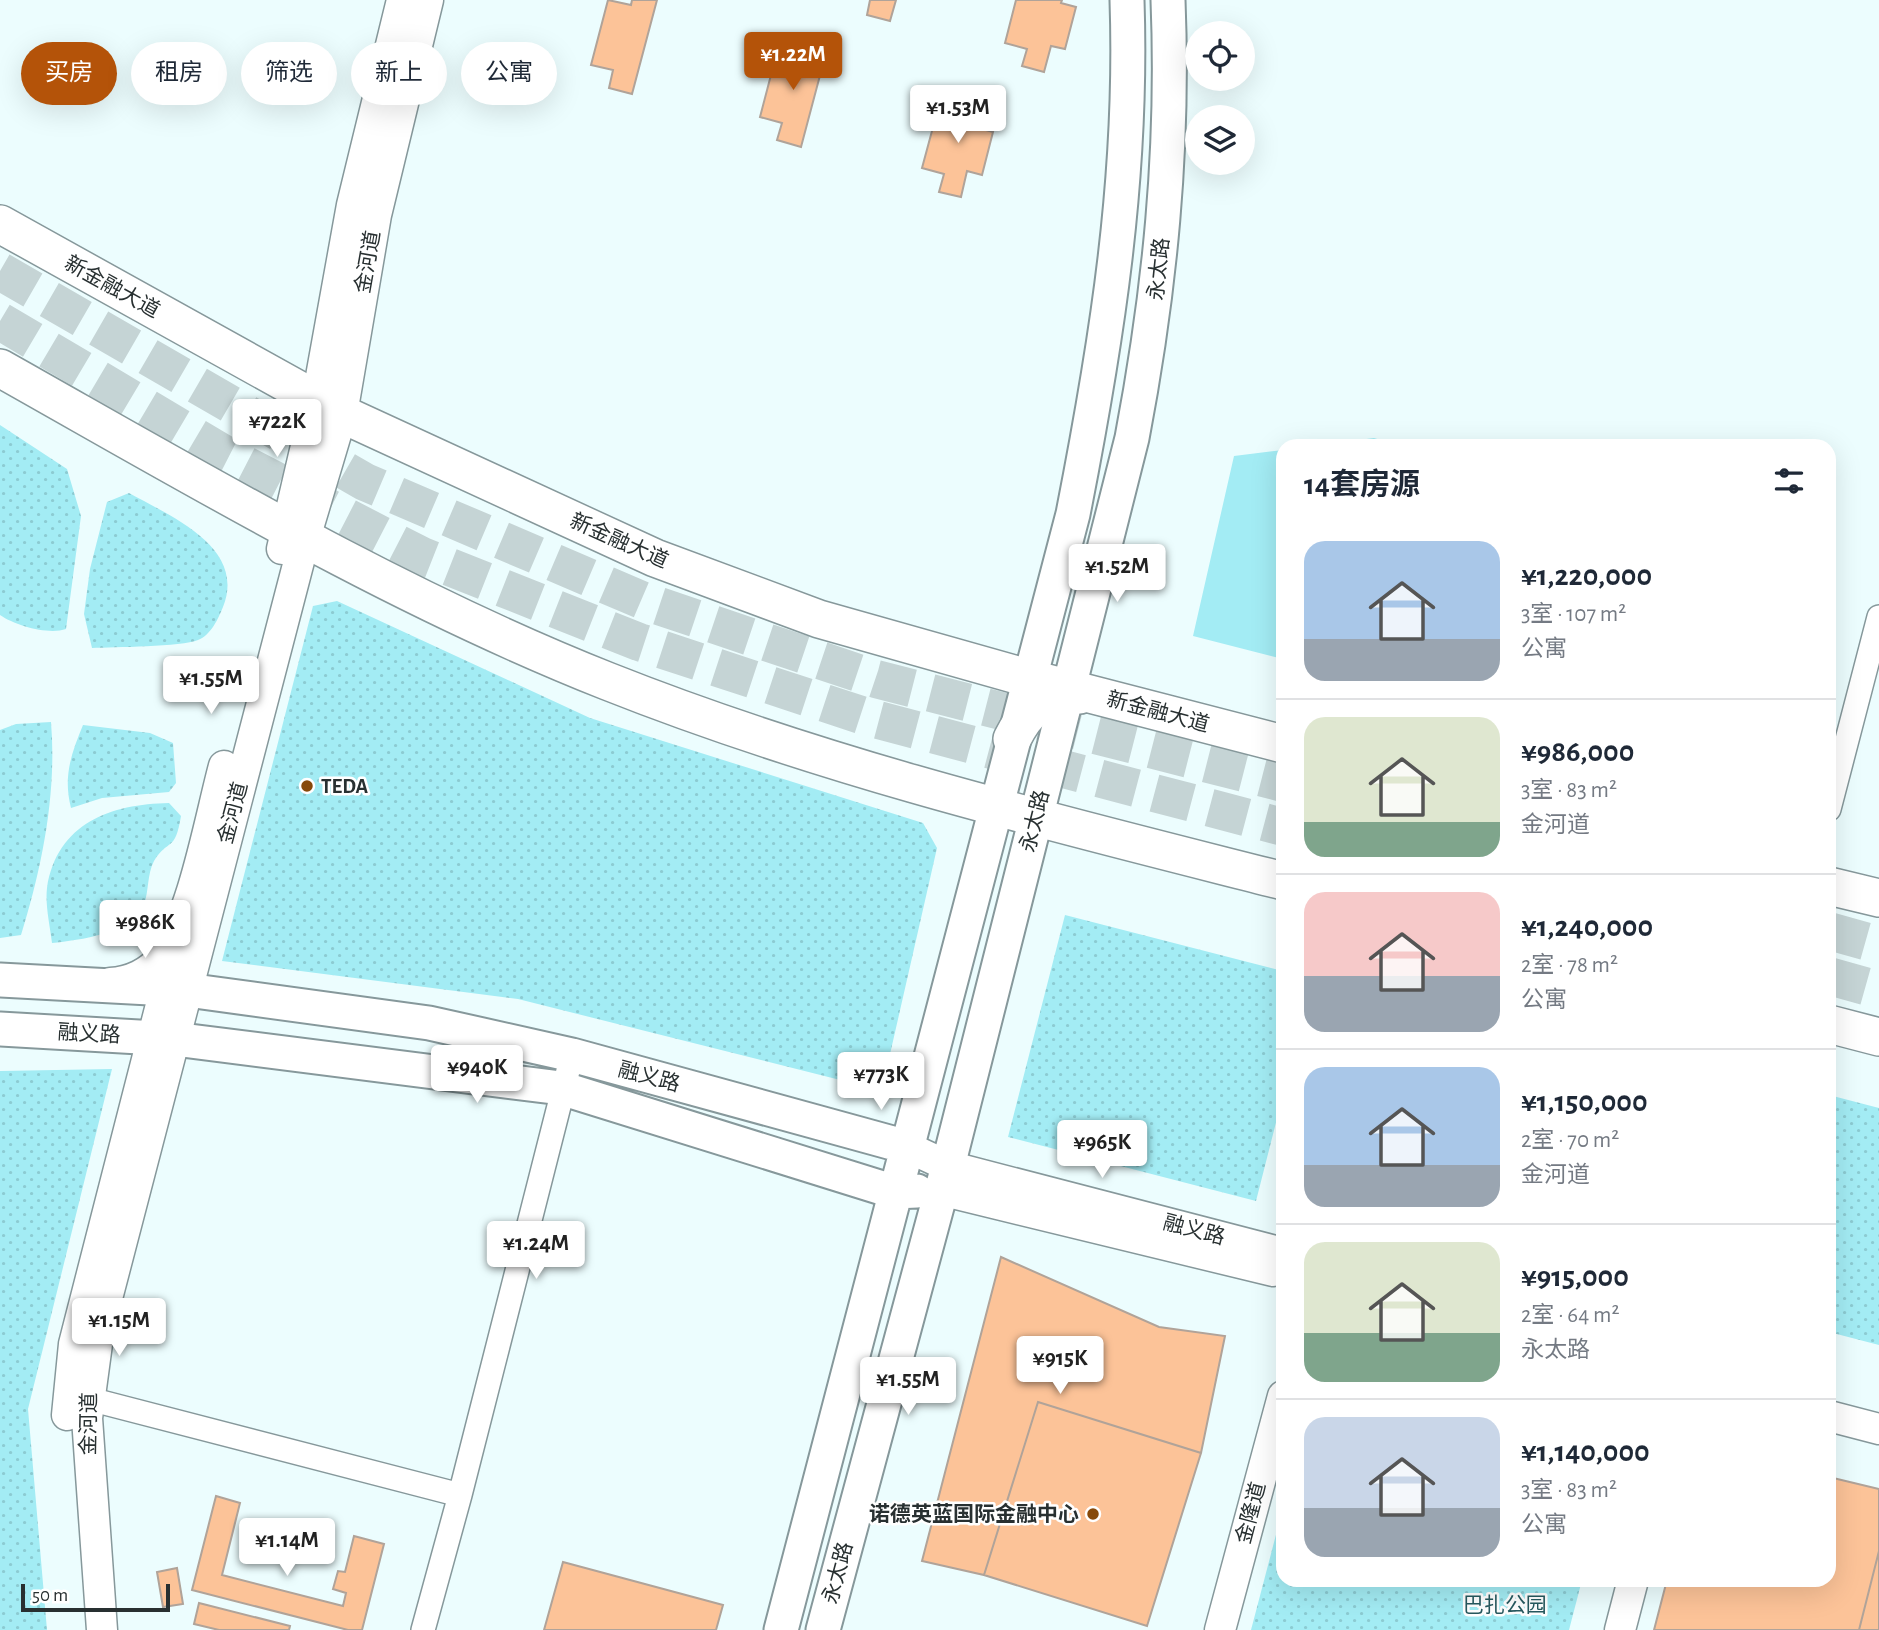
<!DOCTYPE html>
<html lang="zh">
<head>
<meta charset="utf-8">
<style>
	:root { --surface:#fff; --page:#f6f6f7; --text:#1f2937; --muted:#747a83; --line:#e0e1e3; --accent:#b45309 }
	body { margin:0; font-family:"Alegreya Sans","Noto Sans SC",sans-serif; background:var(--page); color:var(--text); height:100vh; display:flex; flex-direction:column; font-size:26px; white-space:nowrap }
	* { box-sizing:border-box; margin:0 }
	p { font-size:23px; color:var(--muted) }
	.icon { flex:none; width:38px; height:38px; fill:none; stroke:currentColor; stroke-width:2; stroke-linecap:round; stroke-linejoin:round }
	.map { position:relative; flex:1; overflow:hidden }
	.details { position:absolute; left:1276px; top:439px; width:560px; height:1148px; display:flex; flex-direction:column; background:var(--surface); border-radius:21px; box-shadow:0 7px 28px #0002 }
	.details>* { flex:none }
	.banner { position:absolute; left:21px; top:42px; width:665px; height:63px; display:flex; gap:14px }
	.tools { position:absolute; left:1185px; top:21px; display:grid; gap:14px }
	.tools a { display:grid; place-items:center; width:70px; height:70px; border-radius:50%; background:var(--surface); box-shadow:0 7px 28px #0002; font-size:35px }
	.scale { position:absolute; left:21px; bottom:18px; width:149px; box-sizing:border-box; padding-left:7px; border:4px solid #283031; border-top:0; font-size:19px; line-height:24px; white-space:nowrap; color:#283031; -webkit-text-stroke:5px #fff; paint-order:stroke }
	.price { position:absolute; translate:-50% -60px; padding:0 16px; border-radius:7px; background:#fff; color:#222; font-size:23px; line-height:46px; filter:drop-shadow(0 2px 4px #0008) }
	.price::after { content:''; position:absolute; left:50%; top:42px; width:21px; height:16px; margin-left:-10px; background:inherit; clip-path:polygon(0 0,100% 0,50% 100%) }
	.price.on { background:var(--accent); color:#fff }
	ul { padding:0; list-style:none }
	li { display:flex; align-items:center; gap:21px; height:175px; padding:0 28px }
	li+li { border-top:2px solid var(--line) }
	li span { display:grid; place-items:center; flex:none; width:196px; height:140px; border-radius:21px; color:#555 }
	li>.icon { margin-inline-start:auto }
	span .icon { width:84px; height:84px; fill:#fffc; stroke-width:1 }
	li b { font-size:30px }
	h2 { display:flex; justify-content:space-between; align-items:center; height:84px; padding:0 28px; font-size:30px }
	.pill { padding:0 24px; border-radius:32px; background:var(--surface); box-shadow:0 7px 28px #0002; font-size:24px; line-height:63px }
	.pill.on { background:var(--accent); color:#fff }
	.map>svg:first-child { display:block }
</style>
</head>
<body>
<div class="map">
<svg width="1879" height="1630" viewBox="0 0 1879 1630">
	<defs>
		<pattern id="park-dots" width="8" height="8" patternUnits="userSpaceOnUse" patternTransform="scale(1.75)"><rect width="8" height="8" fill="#a3ecf4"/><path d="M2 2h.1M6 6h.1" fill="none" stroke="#8ccbd2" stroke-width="1.8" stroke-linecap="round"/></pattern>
	</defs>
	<rect width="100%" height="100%" fill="#ecfdfe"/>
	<path fill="#a3ecf4" d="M1374 438 1400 446H1313Z
		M1283 450V659L1193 636 1234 456Z"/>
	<path fill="url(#park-dots)" d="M0 425 67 469 81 516 66 629C49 635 16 626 0 615Z
		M129 493C170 516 247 547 223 607 218 619 211 635 198 640 182 647 113 647 92 648L84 614 90 569 107 502Z
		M337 601 590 718 923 823 937 848 888 1063 864 1086 518 999 222 961 313 606Z
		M51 722C57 793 42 868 21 935L0 938V730L16 724Z
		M83 725 150 733 173 743 176 783 169 792 102 798 71 808C63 777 71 754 83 725Z
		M169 803 181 816C175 853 168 838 154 861 147 874 149 891 144 904 131 934 80 940 52 943 50 926 45 905 47 888 57 823 111 804 169 803Z
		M1065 915 1283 971V1095L1256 1201 1008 1137Z
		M112 1069 28 1409 47 1630H0V1071Z
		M1829 1095 1879 1108V1345L1829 1332Z
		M1283 1508V1580H1582L1569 1630H1251Z"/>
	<path fill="#fcc398" stroke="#b0a399" stroke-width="2" d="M608 0 631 5 632 0H657L632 94 609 88 613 70 591 65Z
		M870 0H896L890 21 867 15Z
		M1016 0H1062L1061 3 1076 7 1065 49 1051 46 1044 72 1022 66 1027 49 1005 43Z
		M804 43 827 49 801 147 777 140 782 123 760 117 777 52 800 58Z
		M965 96 986 102 979 128 993 132 982 175 967 171 961 197 939 192 944 174 922 168 939 105 961 111Z
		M1001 1257 1159 1327 1225 1336 1201 1453 1038 1402 984 1575 922 1561Z
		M1038 1402 1201 1453 1147 1626 984 1575Z
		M1829 1477 1879 1489V1551L1859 1630H1654L1667 1580H1829Z
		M216 1496 240 1503 222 1575 343 1606 346 1593 333 1589 338 1571 345 1572 354 1536 384 1544 362 1630H348L192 1590Z
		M1879 1551V1630H1859Z
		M563 1562 723 1605 716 1630H544Z
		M177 1568 183 1604 163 1607 157 1572Z
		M199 1603 290 1626 289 1630H219L194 1624Z"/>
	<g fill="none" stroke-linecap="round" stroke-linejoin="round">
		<path stroke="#c5d4d5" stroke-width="38" stroke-dasharray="38 19" stroke-linecap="butt" d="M0 271 365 482 644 601 876 679 1283 783
			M0 321 226 455 422 556 639 642 867 717 1283 827
			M1829 931 1879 945
			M1829 976 1879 990"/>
		<g stroke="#86989b" stroke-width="26">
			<path id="minor" d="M1829 809 1879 617
				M74 1395 460 1495 423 1630
				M460 1495 572 1055"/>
		</g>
		<g stroke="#86989b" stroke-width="33">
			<path id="tertiary" d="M282 549 317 399 352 205 402 0
				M110 983C130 982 150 973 162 957 193 916 210 818 224 766
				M907 1147 948 1166 1283 1253
				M940 1190 1273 1271
				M67 1415 74 1344 171 966
				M1829 1416 1879 1429
				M102 1630 87 1418 99 1329 305 538 342 414 376 215 428 0
				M1220 1630 1283 1396
				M1620 1630 1633 1580"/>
		</g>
		<g stroke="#86989b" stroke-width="37">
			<path id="secondary" d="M0 980 187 990 429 1023 572 1055 907 1147
				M0 1029 174 1039 561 1088 895 1192 917 1191
				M781 1630 1073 514C1107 341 1133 177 1127 0
				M823 1630 948 1166 1132 438C1160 291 1174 150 1168 0"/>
		</g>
		<g stroke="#86989b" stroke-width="40">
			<path id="primary" d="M0 224 342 414 655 558 819 619 1028 678 1283 744
				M0 368C199 480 395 597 607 681 826 768 1055 823 1283 881
				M1012 739C1028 707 1044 695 1080 695
				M1829 886 1879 898
				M1829 1024 1879 1037"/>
		</g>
		<use href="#minor" stroke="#fff" stroke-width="23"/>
		<use href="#tertiary" stroke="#fff" stroke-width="30"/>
		<use href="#secondary" stroke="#fff" stroke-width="33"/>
		<use href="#primary" stroke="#fff" stroke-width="37"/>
	</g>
	<g fill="#874909" stroke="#fff" stroke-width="2.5">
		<circle cx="307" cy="786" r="7"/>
		<circle cx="1093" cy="1514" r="7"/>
	</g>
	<g text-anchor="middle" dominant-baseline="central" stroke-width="5" stroke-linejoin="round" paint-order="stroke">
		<g font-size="21" fill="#283031" stroke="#fff">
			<text transform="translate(368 262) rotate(-80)">金河道</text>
			<text transform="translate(1159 269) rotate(-84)">永太路</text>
			<text transform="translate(112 287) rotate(29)">新金融大道</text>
			<text transform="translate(619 541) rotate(24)">新金融大道</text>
			<text transform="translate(1158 712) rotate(15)">新金融大道</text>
			<text transform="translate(233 813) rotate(-75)">金河道</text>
			<text transform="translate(1035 821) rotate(-76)">永太路</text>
			<text transform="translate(89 1034) rotate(3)">融义路</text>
			<text transform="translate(649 1077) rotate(15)">融义路</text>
			<text transform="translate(1194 1230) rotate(15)">融义路</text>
			<text transform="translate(89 1424) rotate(-89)">金河道</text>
			<text transform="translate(1251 1513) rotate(-75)">金隆道</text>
			<text transform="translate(838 1573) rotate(-75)">永太路</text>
		</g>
		<g font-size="21" font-weight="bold" fill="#283031" stroke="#fff" text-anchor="start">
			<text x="321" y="786">TEDA</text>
			<text x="1079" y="1514" text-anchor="end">诺德英蓝国际金融中心</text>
		</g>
		<g font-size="21" fill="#26595f" stroke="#fff">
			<text x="1505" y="1605">巴扎公园</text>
		</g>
	</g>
</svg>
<div class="tools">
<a><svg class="icon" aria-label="locate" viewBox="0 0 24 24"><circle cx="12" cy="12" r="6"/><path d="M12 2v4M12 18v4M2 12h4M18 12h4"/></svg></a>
<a><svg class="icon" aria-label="layers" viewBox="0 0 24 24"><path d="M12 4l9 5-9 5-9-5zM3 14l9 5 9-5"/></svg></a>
</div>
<div class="scale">50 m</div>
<b class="price on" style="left:793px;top:92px">¥1.22M</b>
<b class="price" style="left:958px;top:145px">¥1.53M</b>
<b class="price" style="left:277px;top:459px">¥722K</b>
<b class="price" style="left:1117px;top:604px">¥1.52M</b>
<b class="price" style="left:211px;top:716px">¥1.55M</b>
<b class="price" style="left:145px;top:960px">¥986K</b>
<b class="price" style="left:477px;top:1105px">¥940K</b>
<b class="price" style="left:881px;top:1112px">¥773K</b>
<b class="price" style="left:1102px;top:1180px">¥965K</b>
<b class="price" style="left:536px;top:1281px">¥1.24M</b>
<b class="price" style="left:119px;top:1358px">¥1.15M</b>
<b class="price" style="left:1060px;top:1396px">¥915K</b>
<b class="price" style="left:908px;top:1417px">¥1.55M</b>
<b class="price" style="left:287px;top:1578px">¥1.14M</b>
<div class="banner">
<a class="pill on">买房</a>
<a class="pill">租房</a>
<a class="pill">筛选</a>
<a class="pill">新上</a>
<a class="pill">公寓</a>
</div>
<section class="details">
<h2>14套房源<svg class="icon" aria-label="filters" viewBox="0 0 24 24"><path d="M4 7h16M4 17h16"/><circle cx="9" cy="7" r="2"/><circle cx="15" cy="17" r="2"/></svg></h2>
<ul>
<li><span style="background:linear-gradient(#a9c7e8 70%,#9aa5b1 0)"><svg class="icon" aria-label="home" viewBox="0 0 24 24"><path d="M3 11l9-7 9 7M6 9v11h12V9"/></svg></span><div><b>¥1,220,000</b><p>3室 · 107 m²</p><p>公寓</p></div></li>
<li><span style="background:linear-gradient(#dfe7d0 75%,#7fa58c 0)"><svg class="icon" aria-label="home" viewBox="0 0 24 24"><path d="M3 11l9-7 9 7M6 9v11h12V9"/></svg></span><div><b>¥986,000</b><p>3室 · 83 m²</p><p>金河道</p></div></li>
<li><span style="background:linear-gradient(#f6c9c9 60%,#9aa5b1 0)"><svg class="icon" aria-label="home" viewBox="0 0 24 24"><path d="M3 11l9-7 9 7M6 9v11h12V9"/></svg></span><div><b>¥1,240,000</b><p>2室 · 78 m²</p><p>公寓</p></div></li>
<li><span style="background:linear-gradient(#a9c7e8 70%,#9aa5b1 0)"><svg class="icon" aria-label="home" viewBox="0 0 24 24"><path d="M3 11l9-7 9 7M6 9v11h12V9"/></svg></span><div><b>¥1,150,000</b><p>2室 · 70 m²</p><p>金河道</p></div></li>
<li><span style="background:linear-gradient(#dfe7d0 65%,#7fa58c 0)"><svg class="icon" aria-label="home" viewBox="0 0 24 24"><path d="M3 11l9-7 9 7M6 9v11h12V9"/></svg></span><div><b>¥915,000</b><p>2室 · 64 m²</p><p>永太路</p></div></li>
<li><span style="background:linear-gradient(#c9d6e8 65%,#9aa5b1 0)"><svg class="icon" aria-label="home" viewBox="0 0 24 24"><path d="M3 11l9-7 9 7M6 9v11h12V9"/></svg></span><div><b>¥1,140,000</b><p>3室 · 83 m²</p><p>公寓</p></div></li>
</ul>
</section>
</div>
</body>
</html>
